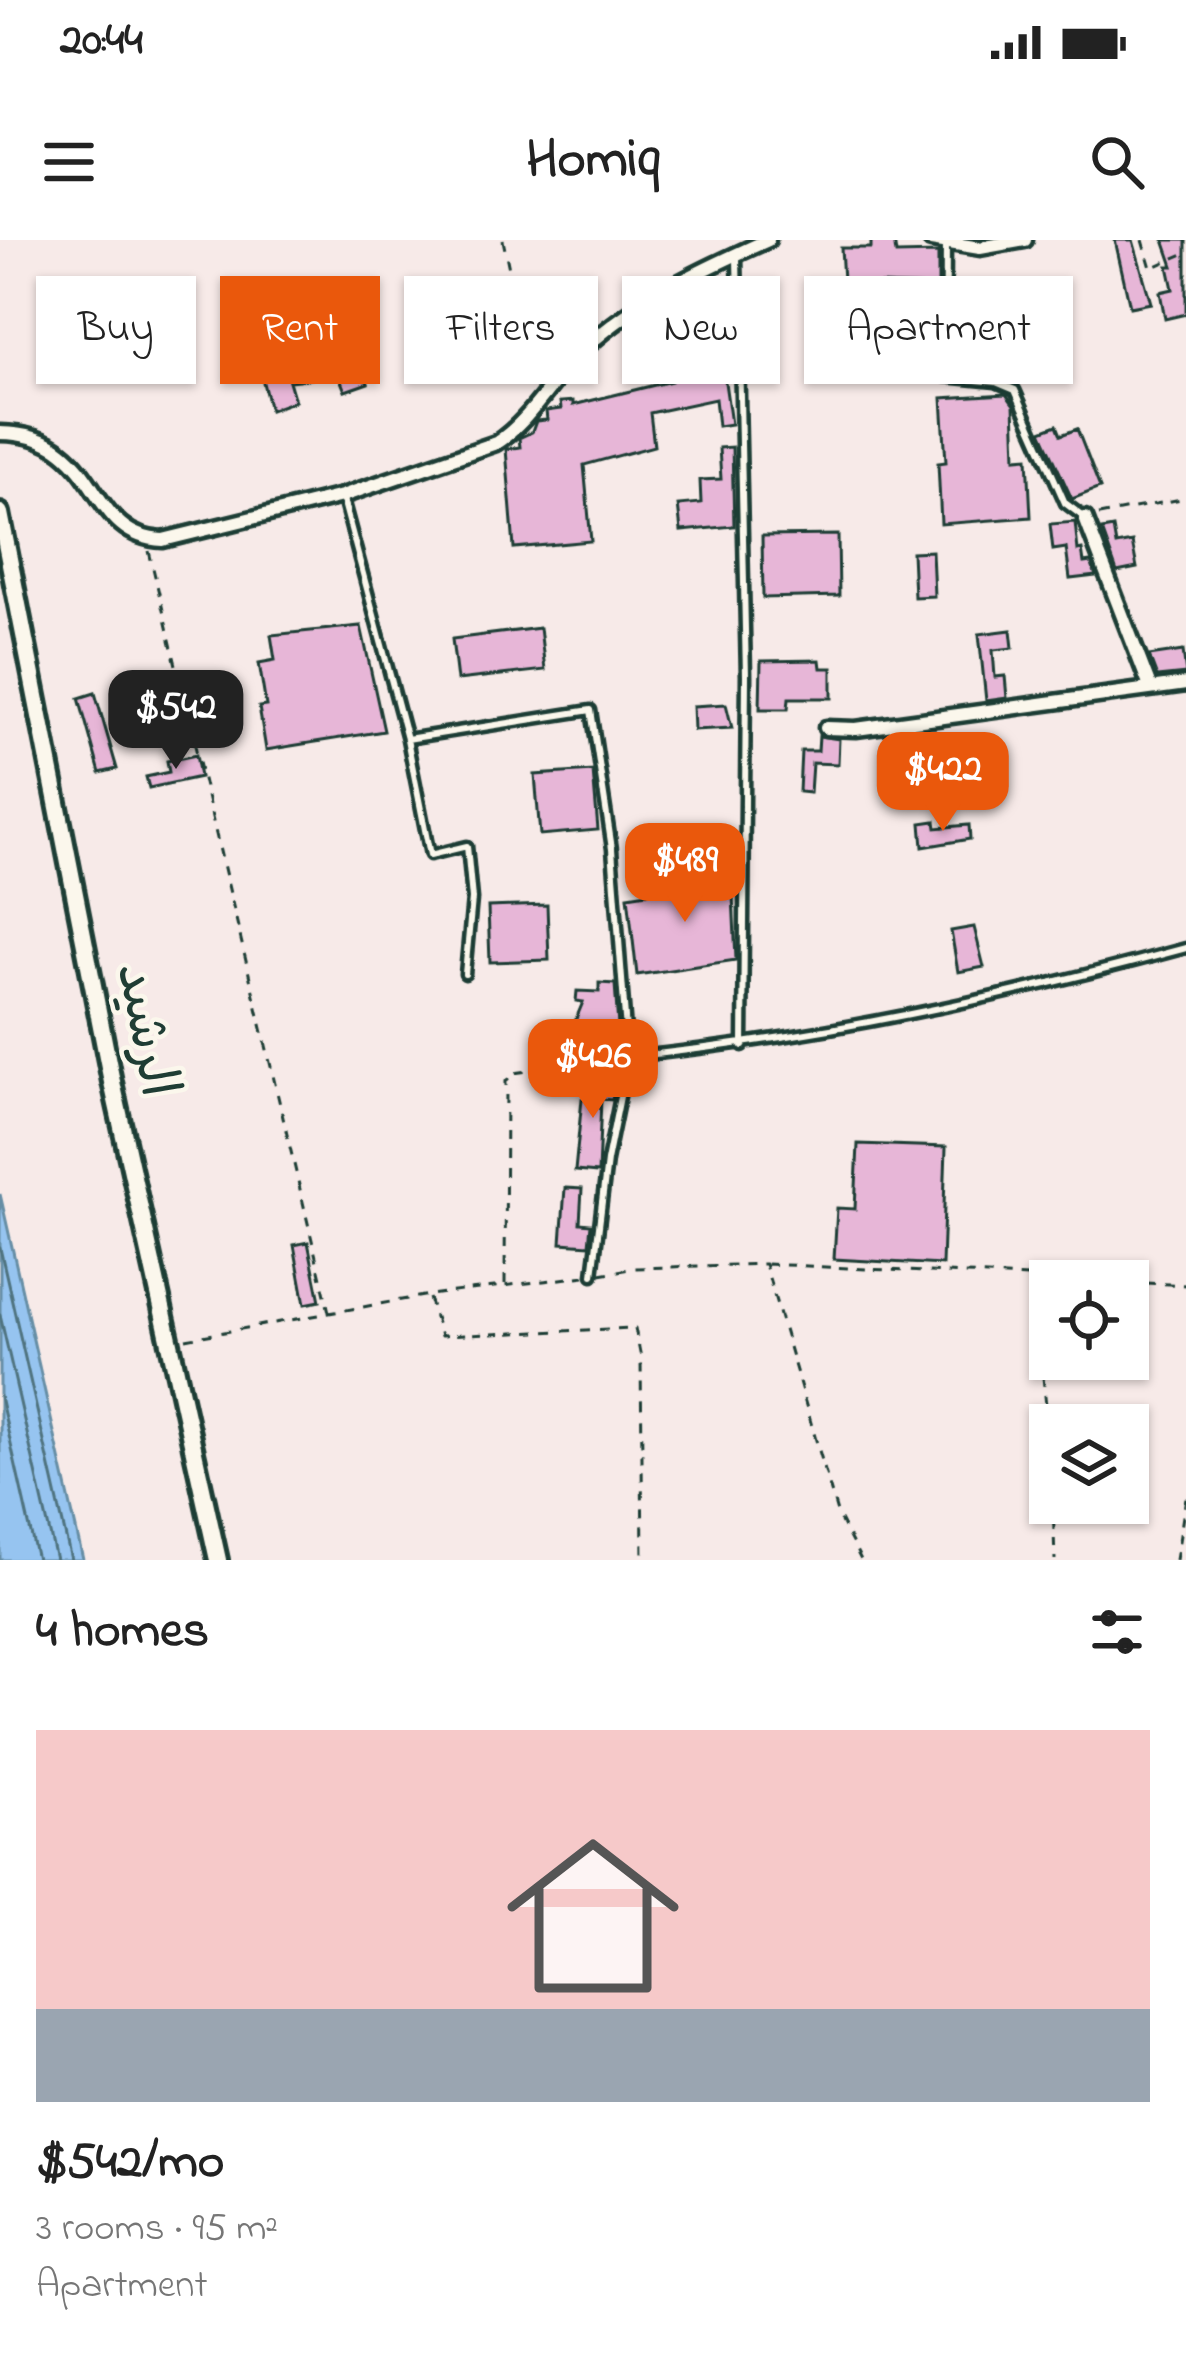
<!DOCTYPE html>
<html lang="en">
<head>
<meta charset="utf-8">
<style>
	:root { --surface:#fff; --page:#f6f6f6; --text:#222; --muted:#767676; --line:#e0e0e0; --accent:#ea580c }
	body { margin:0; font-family:"Indie Flower","Playpen Sans Arabic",sans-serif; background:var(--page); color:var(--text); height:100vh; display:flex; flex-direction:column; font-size:45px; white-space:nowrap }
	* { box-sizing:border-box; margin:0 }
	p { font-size:39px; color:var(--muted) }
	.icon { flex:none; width:66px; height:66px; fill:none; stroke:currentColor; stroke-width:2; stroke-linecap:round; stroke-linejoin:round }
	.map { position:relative; height:1320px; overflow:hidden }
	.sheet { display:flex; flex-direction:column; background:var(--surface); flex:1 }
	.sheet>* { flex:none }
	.hud { position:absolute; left:36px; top:36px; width:1116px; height:108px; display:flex; gap:24px }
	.tools { position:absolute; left:1029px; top:1020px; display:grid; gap:24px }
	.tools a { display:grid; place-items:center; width:120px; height:120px; border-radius:0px; background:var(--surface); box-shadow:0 3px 9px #0004; font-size:60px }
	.price { position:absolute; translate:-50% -102px; padding:0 27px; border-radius:24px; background:var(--accent); color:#fff; font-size:39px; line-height:78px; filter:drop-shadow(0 3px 6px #0008) }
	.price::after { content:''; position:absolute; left:50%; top:72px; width:36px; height:27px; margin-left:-18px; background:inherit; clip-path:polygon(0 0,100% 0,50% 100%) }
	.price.selected { background:#222; color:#fff }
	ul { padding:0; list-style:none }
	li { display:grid; align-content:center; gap:24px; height:636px; padding:0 36px }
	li+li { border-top:3px solid var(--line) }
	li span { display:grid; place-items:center; height:372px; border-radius:0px; color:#555 }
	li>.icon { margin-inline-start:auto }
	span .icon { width:216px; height:216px; fill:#fffc; stroke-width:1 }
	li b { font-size:51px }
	h2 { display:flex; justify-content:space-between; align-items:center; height:144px; padding:0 36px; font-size:51px }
	.chip { padding:0 42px; border-radius:0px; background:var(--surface); box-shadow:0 3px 9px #0004; font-size:42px; line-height:108px }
	.chip.selected { background:var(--accent); color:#fff }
	.status { display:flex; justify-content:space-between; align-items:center; height:84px; padding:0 60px; background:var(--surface); direction:ltr }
	.status svg { height:33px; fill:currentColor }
	header { display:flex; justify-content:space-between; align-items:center; height:156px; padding:0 36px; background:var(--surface); font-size:54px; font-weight:800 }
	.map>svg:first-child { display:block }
</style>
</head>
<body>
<div class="status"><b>20:44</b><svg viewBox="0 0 49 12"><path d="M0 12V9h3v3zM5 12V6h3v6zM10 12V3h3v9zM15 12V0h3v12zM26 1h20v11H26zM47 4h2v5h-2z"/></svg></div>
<header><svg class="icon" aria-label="menu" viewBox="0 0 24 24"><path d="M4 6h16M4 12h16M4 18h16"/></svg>Homiq<svg class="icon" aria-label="search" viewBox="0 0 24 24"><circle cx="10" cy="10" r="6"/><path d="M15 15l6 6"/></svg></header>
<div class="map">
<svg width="1186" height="1320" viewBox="0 0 1186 1320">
	<rect width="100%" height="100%" fill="#f7eae8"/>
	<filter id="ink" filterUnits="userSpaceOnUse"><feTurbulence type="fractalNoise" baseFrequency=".00833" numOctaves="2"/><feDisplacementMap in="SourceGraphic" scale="24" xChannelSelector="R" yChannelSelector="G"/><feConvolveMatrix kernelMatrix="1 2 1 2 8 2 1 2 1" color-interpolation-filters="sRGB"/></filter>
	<g filter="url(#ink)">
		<path fill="#96c4f0" stroke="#668ea5" stroke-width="3" d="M0 954 83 1320H0Z"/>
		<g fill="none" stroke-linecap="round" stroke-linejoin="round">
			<path stroke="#4f737f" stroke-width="3" d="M0 1008 71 1320
				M0 1075 56 1320
				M0 1156 37 1320"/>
		</g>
		<path fill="#e7b6d7" stroke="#1f3d34" stroke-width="3" d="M871 0H894L896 14 938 13V46L881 44 880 59 866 60 867 93 858 94 867 98 868 123 837 124V108H845L846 90 841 8H871Z
			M1115 0H1133L1151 63 1130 67Z
			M1164 0H1186V74L1165 79 1160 52 1173 49 1168 26H1173Z
			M311 62 313 70 326 67 329 80 316 83 318 92 288 98 281 68Z
			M714 66 731 184 718 186 715 159 650 173 654 206 584 225 591 301 514 308 506 209 520 207 519 198 532 192 536 181 547 180 546 171 561 169 560 162 573 161V165L671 141 662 74Z
			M882 99 938 104V121L904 119V125L887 123Z
			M282 106 289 125 321 122V126L357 113 368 143 345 151 339 136 289 141 295 161 270 170 256 115Z
			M1006 154 1014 165 1016 218 1028 217 1031 277 941 284 938 223 946 222 942 158Z
			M1057 185 1061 195 1077 189 1100 248 1072 259 1041 191Z
			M732 207 734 286 681 291 678 265 701 263 700 240 721 239 719 208Z
			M1075 282 1078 311 1082 310 1084 323 1091 322 1096 336 1070 339 1066 308 1053 310 1050 284Z
			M1113 288 1116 305 1132 302 1137 328 1117 332 1102 290Z
			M838 295 839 356 763 358 762 296Z
			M932 311 934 356 914 357 912 312Z
			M361 386 384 491 266 510 259 467 266 466 259 423 275 420 271 395Z
			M540 388 545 430 457 440 452 399Z
			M1011 390 1013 408 993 410 995 437 1005 436 1007 458 986 461 979 394Z
			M1183 411 1186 434 1157 437 1149 416Z
			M820 420 821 428H832V458H789L788 469H760L761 421Z
			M95 453 117 529 100 533 79 458Z
			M726 464 732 488 694 490 693 466Z
			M819 496 839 499 838 524 812 523 810 553 799 552 801 511H818Z
			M196 515 200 537 149 548 146 537 169 532 167 521Z
			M593 531 598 590 540 595 535 535Z
			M935 581 936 588 969 585 970 599 923 607 921 583Z
			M725 610 737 611V634H732L736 720 637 735 628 656 723 641Z
			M547 665 549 720 490 722 488 667Z
			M974 687 984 727 958 732 951 691Z
			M599 743 615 744 618 787 610 786 601 815 574 808 577 798 569 796 583 762 576 761 577 751 599 752Z
			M589 832 617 834 612 860 601 859 598 933 575 931 582 859 586 860Z
			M858 904 946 907 942 1025 834 1019 837 968 855 969Z
			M565 948 582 949 580 983 591 984 589 1005 561 1003Z
			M308 1002 320 1061 305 1064 294 1005Z"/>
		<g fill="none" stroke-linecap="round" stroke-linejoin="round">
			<g stroke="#1f3d34" stroke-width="15">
				<path id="service" d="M946 3 945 137 996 142 1015 150 1065 263 1085 278
					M737 17 746 436 743 806
					M343 259 407 499 430 615 467 606 472 659 465 734
					M407 499 591 470 612 609 628 817 607 921 593 1035
					M628 817C818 798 1002 758 1186 708"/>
			</g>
			<g stroke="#1f3d34" stroke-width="21">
				<path id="minor" d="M931 0 980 8 1025 0
					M0 193C105 194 83 297 163 300L342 256 496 203C532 180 553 137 585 108 638 59 703 29 768 0
					M1085 278 1150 447
					M826 488 856 489 1186 444"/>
			</g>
			<g stroke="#1f3d34" stroke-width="26">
				<path id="secondary" d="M0 273 112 842 218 1320"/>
			</g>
			<path stroke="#1f3d34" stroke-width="3" stroke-dasharray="9 9" stroke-linecap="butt" d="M503 0 533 145
				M1143 0 1151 28 1186 13
				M1099 275 1186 258
				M149 311 329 1072
				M767 1024 1106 1041
				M600 1034 635 1028 765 1024 838 1276 861 1320
				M1128 1042 1186 1045
				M505 1044 506 841 514 833 619 818
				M429 1058 441 1096 635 1088 641 1118 643 1320
				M186 1099 429 1055 585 1036
				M1043 1137 1050 1203
				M1053 1263 1055 1320
				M1176 1320 1186 1257"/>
			<use href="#service" stroke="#fbf7ec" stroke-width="6"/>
			<use href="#minor" stroke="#fbf7ec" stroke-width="12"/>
			<use href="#secondary" stroke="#fbf7ec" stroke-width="16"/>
		</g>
	</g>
	<g text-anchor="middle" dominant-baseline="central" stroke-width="9" stroke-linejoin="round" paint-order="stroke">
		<g font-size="54" fill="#1f3d34" stroke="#fbf7ec">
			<text transform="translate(144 790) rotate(79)">الرشيد</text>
		</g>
	</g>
</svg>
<div class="tools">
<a><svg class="icon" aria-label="locate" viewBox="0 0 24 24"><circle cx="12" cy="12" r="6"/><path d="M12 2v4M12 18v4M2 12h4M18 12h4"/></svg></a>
<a><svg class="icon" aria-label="layers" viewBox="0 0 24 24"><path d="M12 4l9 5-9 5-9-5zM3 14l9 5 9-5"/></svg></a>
</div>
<b class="price selected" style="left:176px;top:532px">$542</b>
<b class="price" style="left:943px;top:594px">$422</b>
<b class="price" style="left:685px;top:685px">$489</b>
<b class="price" style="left:593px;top:881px">$426</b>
<div class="hud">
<a class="chip">Buy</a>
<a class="chip selected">Rent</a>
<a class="chip">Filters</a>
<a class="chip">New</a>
<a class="chip">Apartment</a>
</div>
</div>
<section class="sheet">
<h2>4 homes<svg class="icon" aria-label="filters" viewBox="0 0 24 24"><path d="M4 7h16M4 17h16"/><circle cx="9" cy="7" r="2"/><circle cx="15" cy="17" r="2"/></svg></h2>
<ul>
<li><span style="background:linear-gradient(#f6c9c9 75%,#9aa5b1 0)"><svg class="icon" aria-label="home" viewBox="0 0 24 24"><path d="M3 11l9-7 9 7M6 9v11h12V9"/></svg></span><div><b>$542/mo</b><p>3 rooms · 95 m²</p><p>Apartment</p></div></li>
</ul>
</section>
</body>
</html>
